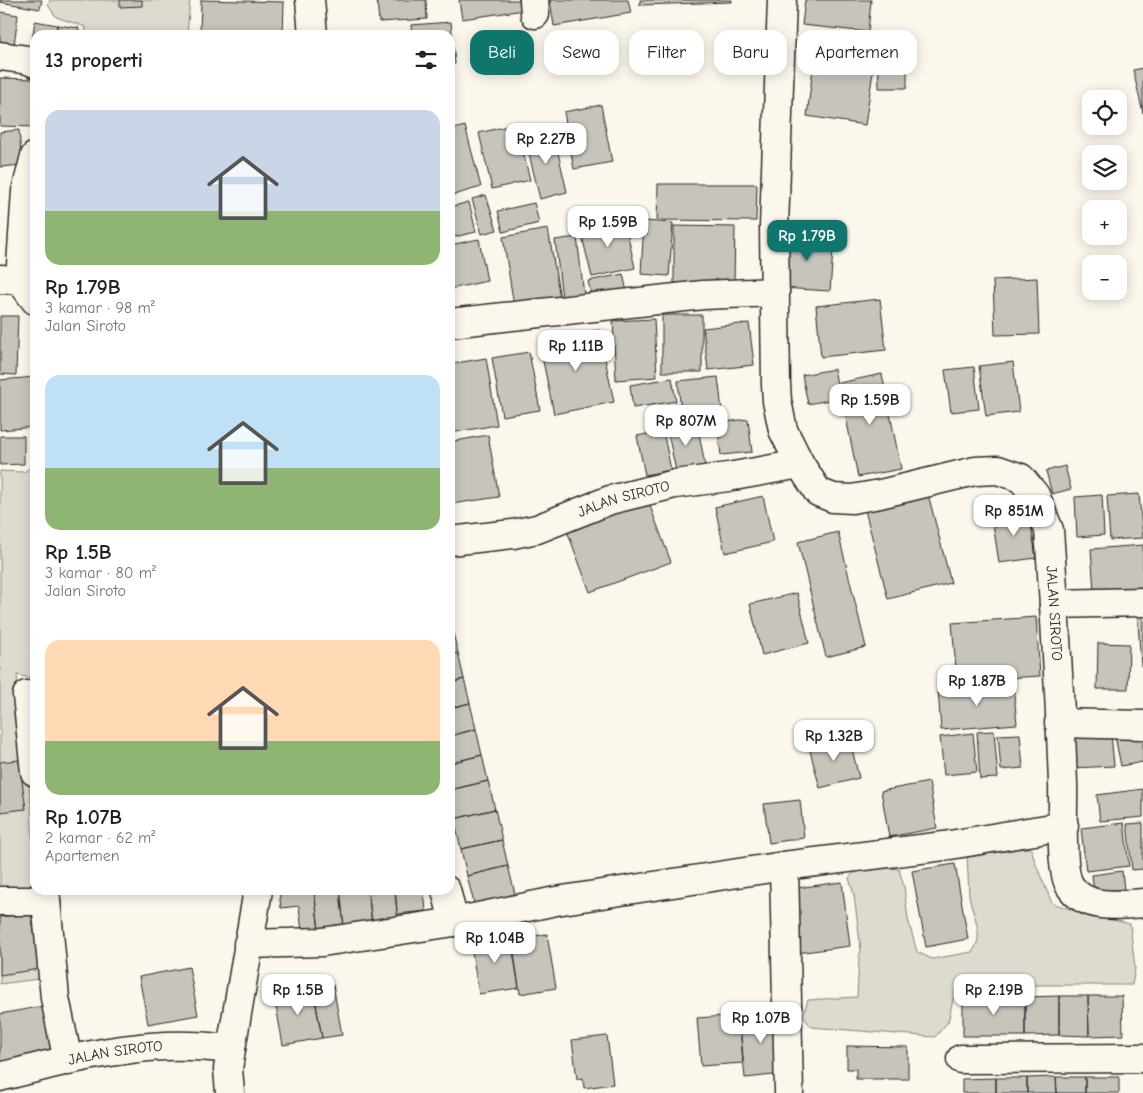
<!DOCTYPE html>
<html lang="id">
<head>
<meta charset="utf-8">
<style>
	:root { --surface:#fff; --page:#f2f2f2; --text:#202124; --muted:#757577; --accent:#0f766e }
	body { margin:0; font-family:"Comic Neue",sans-serif; background:var(--page); color:var(--text); height:100vh; display:flex; flex-direction:column; font-size:19px; white-space:nowrap }
	* { box-sizing:border-box; margin:0 }
	p { font-size:16px; color:var(--muted) }
	.icon { flex:none; width:28px; height:28px; fill:none; stroke:currentColor; stroke-width:2; stroke-linecap:round; stroke-linejoin:round }
	.map { position:relative; flex:1; overflow:hidden }
	.side { position:absolute; left:30px; top:30px; width:425px; height:865px; display:flex; flex-direction:column; background:var(--surface); border-radius:15px; box-shadow:0 2px 12px #0003 }
	.side>* { flex:none }
	.hud { position:absolute; left:470px; top:30px; width:475px; height:45px; display:flex; gap:10px }
	.controls { position:absolute; left:1082px; top:90px; display:grid; gap:10px }
	.controls a { display:grid; place-items:center; width:45px; height:45px; border-radius:10px; background:var(--surface); box-shadow:0 2px 12px #0003; font-size:25px }
	.price { position:absolute; translate:-50% -42px; padding:0 11px; border-radius:10px; background:#fff; color:#222; font-size:16px; line-height:32px; filter:drop-shadow(0 1px 2px #0008) }
	.price::after { content:''; position:absolute; left:50%; top:30px; width:15px; height:11px; margin-left:-8px; background:inherit; clip-path:polygon(0 0,100% 0,50% 100%) }
	.price.on { background:var(--accent); color:#fff }
	ul { padding:0; list-style:none }
	li { display:grid; align-content:center; gap:10px; height:265px; padding:0 15px }
	li span { display:grid; place-items:center; height:155px; border-radius:15px; color:#555 }
	li>.icon { margin-inline-start:auto }
	span .icon { width:90px; height:90px; fill:#fffc; stroke-width:1 }
	li b { font-size:21px }
	h2 { display:flex; justify-content:space-between; align-items:center; height:60px; padding:0 15px; font-size:21px }
	.chip { padding:0 18px; border-radius:15px; background:var(--surface); box-shadow:0 2px 12px #0003; font-size:18px; line-height:45px }
	.chip.on { background:var(--accent); color:#fff }
	.map>svg:first-child { display:block }
</style>
</head>
<body>
<div class="map">
<svg width="1143" height="1093" viewBox="0 0 1143 1093">
	<rect width="100%" height="100%" fill="#fbf7ec"/>
	<filter id="ink" filterUnits="userSpaceOnUse"><feTurbulence type="fractalNoise" baseFrequency=".02" numOctaves="2"/><feDisplacementMap in="SourceGraphic" scale="10" xChannelSelector="R" yChannelSelector="G"/><feConvolveMatrix kernelMatrix="1 2 1 2 8 2 1 2 1" color-interpolation-filters="sRGB"/></filter>
	<g filter="url(#ink)">
		<path fill="#dddad0" stroke="#84827e" d="M50 0H190L187 35H85L86 27 56 17 48 5Z
			M35 451V679L17 675 31 805 35 890 46 978 0 984V471L24 472 31 467Z
			M1031 848 1036 865 1052 903 1076 911 1130 924 1135 968 1132 985H1002L955 991 948 1022 935 1037 811 1027 803 1015 808 1000 857 997 859 958 861 950 854 895 849 878 858 868 872 866 899 869 904 887 908 919 917 952 932 959 972 952C986 935 972 915 969 895 968 882 968 868 967 855L988 849Z"/>
		<path fill="#c7c4bc" stroke="#2b2b2b" d="M0 0H42L40 9 0 2Z
			M120 0H142V6L120 7Z
			M201 0 284 2 283 35H200Z
			M377 0H426L427 19 379 22Z
			M459 0H523L524 10 462 19Z
			M550 0H628L631 13 554 26Z
			M640 0H732V2L640 5Z
			M805 0H871L868 32 802 25Z
			M0 12 18 15 14 45 0 42Z
			M35 21 57 25 56 35H35V53L30 52Z
			M451 22 455 64H450V35H412L411 25Z
			M57 25 79 28 78 35H56Z
			M817 36 877 45 865 125 807 116Z
			M907 43V88H879L878 44Z
			M1143 68V113L1133 70Z
			M0 78 35 79V127L0 126Z
			M601 105 612 162 574 169 564 112Z
			M516 124 530 180 492 189 479 133Z
			M465 126 481 187 450 196V130Z
			M19 130 22 165 0 167V132Z
			M553 131 567 192 540 199 525 137Z
			M658 184H757L756 221 657 220Z
			M486 195 497 230 482 234 472 199Z
			M469 202 476 232 450 238V207Z
			M534 203 539 223 503 232 498 211Z
			M624 218 635 268 592 277 580 228Z
			M644 221 673 223 669 276 641 274Z
			M674 226 735 227 734 284 674 283Z
			M548 229 560 298 514 306 503 237Z
			M784 233 834 237 830 291 781 288Z
			M577 237 584 295 562 298 555 240Z
			M479 239 487 281 450 289V245Z
			M623 274 628 296 593 302 588 281Z
			M1037 278 1039 334 995 335 993 280Z
			M880 299 886 350 821 357 816 306Z
			M662 315H702V372H662Z
			M0 316H18L16 375 0 374Z
			M654 319 657 377 616 380 613 321Z
			M749 323 754 365 708 370 703 328Z
			M599 330 614 402 554 414 539 342Z
			M529 352 540 410 502 416 492 358Z
			M486 358 497 425 450 433V364Z
			M1013 362 1019 412 986 416 979 366Z
			M974 367 979 409 951 412 945 370Z
			M834 369 840 398 808 404 802 375Z
			M882 374 901 469 858 477 839 383Z
			M35 377V427L0 430V380Z
			M718 377 723 419 682 423 678 381Z
			M672 378 676 401 633 408 630 385Z
			M748 419 752 452 721 455 717 423Z
			M697 423 705 465 676 471 667 429Z
			M663 431 671 470 645 475 637 436Z
			M488 435 499 497 451 504 450 442Z
			M0 436H24V464L0 465Z
			M1065 466 1071 489 1052 494 1046 471Z
			M928 494 951 583 888 599 865 510Z
			M1139 494 1143 538 1110 540 1107 496Z
			M1102 495 1104 535 1077 537 1075 497Z
			M763 496 773 542 725 553 715 507Z
			M647 498 671 562 590 592 566 528Z
			M1029 511 1036 558 999 563 992 517Z
			M838 532 866 647 826 657 798 542Z
			M1143 545V587L1094 591 1091 549Z
			M797 593 809 643 762 655 750 604Z
			M1137 609H1143V666H1141Z
			M1036 617 1040 676 957 681 952 623Z
			M450 629H452L458 653 450 655Z
			M1098 643 1129 644 1128 689H1097Z
			M458 653 464 679 450 683V655Z
			M464 679 470 703 450 708V683Z
			M1013 683 1017 724 941 730 938 689Z
			M470 703 476 729 450 736V708Z
			M476 729 482 755 450 763V736Z
			M994 731 998 778 980 779 977 732Z
			M1143 731V762L1121 766 1115 736Z
			M973 733 977 772 944 775 940 737Z
			M1020 734 1023 768 1001 770 998 735Z
			M1111 734 1114 766 1072 768 1070 736Z
			M849 736 859 778 820 788 809 747Z
			M482 755 488 781 450 790V763Z
			M19 760 26 809 0 812V762Z
			M488 781 495 809 454 819 450 801V790Z
			M929 782 937 828 889 837 881 791Z
			M1143 789V817L1100 821 1097 795Z
			M800 800 804 838 769 843 764 804Z
			M495 809 502 840 461 849 454 819Z
			M1124 823 1129 866 1086 871 1081 828Z
			M1143 823V869L1132 870 1127 824Z
			M502 840 508 866 467 876 461 849Z
			M955 864 968 939 926 947 912 871Z
			M508 866 517 902 476 911 467 876Z
			M1122 871 1124 889 1094 892 1092 875Z
			M842 882 850 946 797 953 789 889Z
			M279 890H314L319 930 302 932 299 906 281 908Z
			M314 890H340L344 927 319 930Z
			M340 890H368L372 924 344 927Z
			M368 890H395L398 921 372 924Z
			M395 890H424L426 911 397 914Z
			M31 913 40 969 0 975V917Z
			M510 933 519 988 479 994 470 940Z
			M547 934 556 988 520 994 512 940Z
			M189 967 198 1015 148 1024 139 977Z
			M333 985 342 1035 322 1038 313 988Z
			M313 988 322 1038 283 1045 274 995Z
			M1059 996V1035L1025 1036V997Z
			M1059 996H1088L1089 1036 1059 1035Z
			M1088 996H1122L1123 1035 1089 1036Z
			M963 997H1025V1036H963Z
			M43 1006 53 1060 0 1069V1014Z
			M777 1011 783 1074 745 1078 739 1015Z
			M739 1015 743 1063 701 1066 697 1018Z
			M607 1036 613 1084 584 1088 583 1078 577 1079 572 1040Z
			M847 1046 908 1047V1079H856V1069H847Z
			M1056 1077 1057 1093H1027V1078Z
			M1056 1077H1085V1093H1057Z
			M1085 1077H1119V1093H1085Z
			M996 1078V1093H962V1079Z
			M996 1078H1027V1093H996Z"/>
		<g fill="none" stroke-linecap="round" stroke-linejoin="round">
			<g stroke="#2b2b2b" stroke-width="31">
				<g id="minor">
					<path d="M310 0 313 35"/>
					<path d="M534 0 535 14"/>
					<path id="s1" d="M782 0 774 227 776 385 777 401 783 430 800 464 818 492 833 498 852 499 880 494 975 471 998 470 1021 478 1035 495 1049 530C1055 615 1060 700 1063 784 1064 807 1059 869 1070 886 1085 910 1119 905 1143 903"/>
					<path d="M0 56 28 60 35 63"/>
					<path d="M0 279 20 280 35 300"/>
					<path d="M20 280 26 191 35 156"/>
					<path d="M450 323 703 295 775 292"/>
					<path id="s2" d="M450 541 513 534 537 529 610 500 675 484 728 477 800 464"/>
					<path d="M1054 604 1143 602"/>
					<path d="M27 695 35 772"/>
					<path d="M1059 723 1143 725"/>
					<path d="M784 866 789 1093"/>
					<path d="M45 890 55 998 68 1061"/>
					<path d="M446 890 454 922"/>
					<path d="M0 901H46"/>
					<path d="M248 944 322 942 454 922 556 901 784 866 944 846 1064 826"/>
					<path d="M961 1059 1143 1058"/>
					<path id="s3" d="M0 1077C43 1066 87 1054 131 1049 164 1044 198 1045 231 1049"/>
					<path d="M230 1093 228 1069 231 1049 258 890"/>
				</g>
			</g>
			<use href="#minor" stroke="#fbf7ec" stroke-width="28"/>
		</g>
	</g>
	<g text-anchor="middle" dominant-baseline="central" stroke-width="4" stroke-linejoin="round" paint-order="stroke">
		<g font-size="15" fill="#2b2b2b" stroke="#fbf7ec">
			<text stroke="none"><textPath href="#s2" startOffset="180">JALAN SIROTO</textPath></text>
			<text stroke="none"><textPath href="#s1" startOffset="854">JALAN SIROTO</textPath></text>
			<text stroke="none"><textPath href="#s3" startOffset="118">JALAN SIROTO</textPath></text>
		</g>
	</g>
</svg>
<div class="controls">
<a><svg class="icon" aria-label="locate" viewBox="0 0 24 24"><circle cx="12" cy="12" r="6"/><path d="M12 2v4M12 18v4M2 12h4M18 12h4"/></svg></a>
<a><svg class="icon" aria-label="layers" viewBox="0 0 24 24"><path d="M12 4l9 5-9 5-9-5zM3 14l9 5 9-5"/></svg></a>
<a>+</a>
<a>−</a>
</div>
<b class="price" style="left:546px;top:165px">Rp 2.27B</b>
<b class="price" style="left:608px;top:248px">Rp 1.59B</b>
<b class="price on" style="left:807px;top:262px">Rp 1.79B</b>
<b class="price" style="left:576px;top:372px">Rp 1.11B</b>
<b class="price" style="left:870px;top:426px">Rp 1.59B</b>
<b class="price" style="left:686px;top:447px">Rp 807M</b>
<b class="price" style="left:1014px;top:537px">Rp 851M</b>
<b class="price" style="left:977px;top:707px">Rp 1.87B</b>
<b class="price" style="left:834px;top:762px">Rp 1.32B</b>
<b class="price" style="left:495px;top:964px">Rp 1.04B</b>
<b class="price" style="left:298px;top:1016px">Rp 1.5B</b>
<b class="price" style="left:994px;top:1016px">Rp 2.19B</b>
<b class="price" style="left:761px;top:1044px">Rp 1.07B</b>
<div class="hud">
<a class="chip on">Beli</a>
<a class="chip">Sewa</a>
<a class="chip">Filter</a>
<a class="chip">Baru</a>
<a class="chip">Apartemen</a>
</div>
<section class="side">
<h2>13 properti<svg class="icon" aria-label="filters" viewBox="0 0 24 24"><path d="M4 7h16M4 17h16"/><circle cx="9" cy="7" r="2"/><circle cx="15" cy="17" r="2"/></svg></h2>
<ul>
<li><span style="background:linear-gradient(#c9d6e8 65%,#8fb573 0)"><svg class="icon" aria-label="home" viewBox="0 0 24 24"><path d="M3 11l9-7 9 7M6 9v11h12V9"/></svg></span><div><b>Rp 1.79B</b><p>3 kamar · 98 m²</p><p>Jalan Siroto</p></div></li>
<li><span style="background:linear-gradient(#bfe0f5 60%,#8fb573 0)"><svg class="icon" aria-label="home" viewBox="0 0 24 24"><path d="M3 11l9-7 9 7M6 9v11h12V9"/></svg></span><div><b>Rp 1.5B</b><p>3 kamar · 80 m²</p><p>Jalan Siroto</p></div></li>
<li><span style="background:linear-gradient(#ffd9b3 65%,#8fb573 0)"><svg class="icon" aria-label="home" viewBox="0 0 24 24"><path d="M3 11l9-7 9 7M6 9v11h12V9"/></svg></span><div><b>Rp 1.07B</b><p>2 kamar · 62 m²</p><p>Apartemen</p></div></li>
</ul>
</section>
</div>
</body>
</html>
